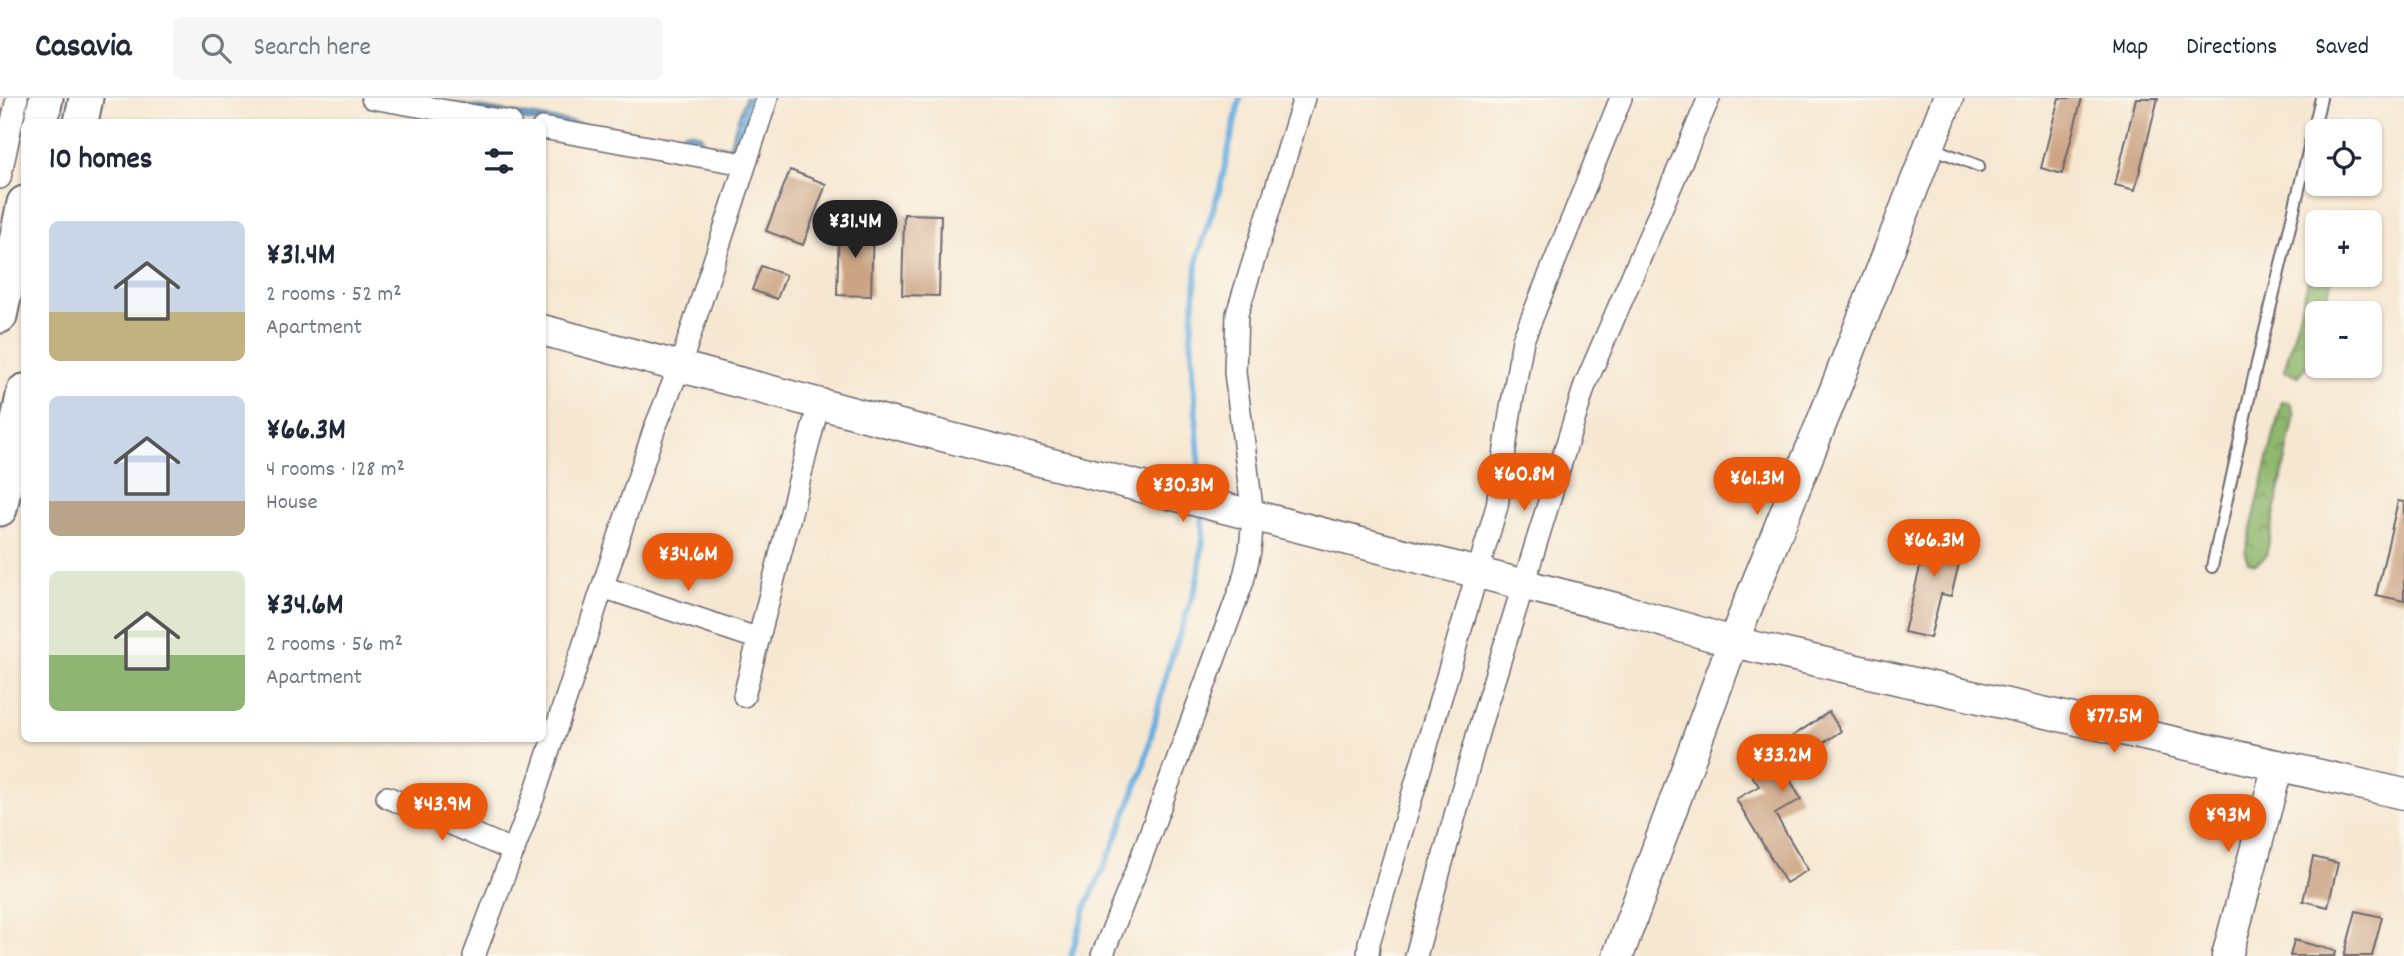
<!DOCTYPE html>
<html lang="en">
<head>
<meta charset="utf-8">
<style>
	:root { --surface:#fff; --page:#f6f6f7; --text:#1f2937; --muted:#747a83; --line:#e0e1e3; --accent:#ea580c }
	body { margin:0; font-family:Dekko,sans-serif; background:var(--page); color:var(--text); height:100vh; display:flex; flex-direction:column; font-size:26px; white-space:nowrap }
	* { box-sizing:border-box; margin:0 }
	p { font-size:23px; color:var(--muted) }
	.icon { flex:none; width:38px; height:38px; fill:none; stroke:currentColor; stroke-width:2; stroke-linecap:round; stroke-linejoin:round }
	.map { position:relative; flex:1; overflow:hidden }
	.panel { position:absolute; left:21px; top:21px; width:525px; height:623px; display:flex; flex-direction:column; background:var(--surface); border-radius:10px; box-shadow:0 2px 5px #0004 }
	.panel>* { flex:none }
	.fabs { position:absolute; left:2305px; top:21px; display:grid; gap:14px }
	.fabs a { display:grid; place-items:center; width:77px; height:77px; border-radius:10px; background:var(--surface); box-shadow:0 2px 5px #0004; font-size:35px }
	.price { position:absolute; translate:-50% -60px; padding:0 16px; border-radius:24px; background:var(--accent); color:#fff; font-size:23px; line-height:46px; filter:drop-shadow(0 2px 4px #0008) }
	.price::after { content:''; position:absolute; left:50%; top:42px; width:21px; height:16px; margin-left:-10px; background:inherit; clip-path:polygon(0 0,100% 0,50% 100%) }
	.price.active { background:#222; color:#fff }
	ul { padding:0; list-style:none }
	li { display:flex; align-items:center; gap:21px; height:175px; padding:0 28px }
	li span { display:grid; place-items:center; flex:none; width:196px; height:140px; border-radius:10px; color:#555 }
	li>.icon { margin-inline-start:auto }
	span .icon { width:84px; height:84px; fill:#fffc; stroke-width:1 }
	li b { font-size:30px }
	h2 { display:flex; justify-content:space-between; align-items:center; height:84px; padding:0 28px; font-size:30px }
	header { display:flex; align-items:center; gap:42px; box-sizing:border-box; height:98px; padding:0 35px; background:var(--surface); border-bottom:2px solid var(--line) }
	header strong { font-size:33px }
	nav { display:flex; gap:38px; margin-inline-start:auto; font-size:24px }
	.search { width:490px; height:63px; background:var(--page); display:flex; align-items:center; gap:18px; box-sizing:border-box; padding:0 24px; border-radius:10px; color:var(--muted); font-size:26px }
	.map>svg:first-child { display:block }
</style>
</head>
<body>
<header>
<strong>Casavia</strong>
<div class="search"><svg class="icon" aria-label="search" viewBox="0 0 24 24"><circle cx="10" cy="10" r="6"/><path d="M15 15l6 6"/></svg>Search here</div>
<nav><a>Map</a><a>Directions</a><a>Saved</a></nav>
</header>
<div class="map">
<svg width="2404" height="858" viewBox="0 0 2404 858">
	<defs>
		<pattern id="forest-crowns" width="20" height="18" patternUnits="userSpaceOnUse" patternTransform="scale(1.75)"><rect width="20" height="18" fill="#8fb76d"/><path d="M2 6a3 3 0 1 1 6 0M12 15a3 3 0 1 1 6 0" fill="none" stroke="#74945b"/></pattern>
		<pattern id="water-rules" width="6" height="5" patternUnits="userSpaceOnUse" patternTransform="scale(1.75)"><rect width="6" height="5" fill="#69aedf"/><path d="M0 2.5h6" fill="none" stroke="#568db6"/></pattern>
	</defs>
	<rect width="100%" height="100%" fill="#fbf7ec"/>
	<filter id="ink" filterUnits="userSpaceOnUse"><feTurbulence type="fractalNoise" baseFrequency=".0143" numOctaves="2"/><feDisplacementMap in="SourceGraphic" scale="14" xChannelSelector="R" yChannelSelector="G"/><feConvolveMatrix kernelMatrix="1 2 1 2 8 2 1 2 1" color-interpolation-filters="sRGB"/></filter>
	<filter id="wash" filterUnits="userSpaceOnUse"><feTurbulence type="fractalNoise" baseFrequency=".00686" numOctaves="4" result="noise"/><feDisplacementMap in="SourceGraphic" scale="28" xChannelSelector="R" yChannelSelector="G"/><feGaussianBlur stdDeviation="1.57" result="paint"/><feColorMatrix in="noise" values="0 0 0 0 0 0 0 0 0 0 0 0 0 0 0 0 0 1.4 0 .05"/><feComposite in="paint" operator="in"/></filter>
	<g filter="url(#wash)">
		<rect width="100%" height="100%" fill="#f6e7d1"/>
		<path fill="url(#forest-crowns)" stroke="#586c54" stroke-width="2" d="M2317 149V177H2333L2322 215H2317C2317 237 2315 261 2299 278L2284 273Z
			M2282 303 2290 305 2295 316 2266 458 2256 466 2248 464 2245 456Z"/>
		<path fill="url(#water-rules)" stroke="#46688d" stroke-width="2" d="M389 0H421L650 36 667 33 671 37 678 38C686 31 694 33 702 38L704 45 729 48 745 0H757L738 58Z"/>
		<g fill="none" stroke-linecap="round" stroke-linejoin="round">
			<path stroke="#69aedf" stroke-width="6" d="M1201 394 1191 238 1198 157 1220 90 1240 0
				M1071 858 1085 811 1112 751 1143 671 1167 573 1197 485 1203 442 1202 412"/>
		</g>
		<g id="blocks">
			<path fill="#cca484" d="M2059 0H2082L2062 76 2041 70Z
				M2136 0H2158L2135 92 2115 87Z
				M790 72 826 86 803 147 766 133Z
				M904 116 941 117 939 198 902 197Z
				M839 126 873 127 871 198 837 197Z
				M761 168 786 177 777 201 752 192Z
				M2398 403 2404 404V503L2376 497Z
				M1930 429 1966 438 1951 498 1941 496 1930 540 1904 534Z
				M1829 614 1841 633 1784 671 1801 701 1775 716 1808 772 1786 785 1736 701 1759 688 1746 669Z
				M2313 759 2338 765 2328 809 2303 803Z
				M2356 813 2382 819 2372 858H2344Z
				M2294 842 2336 853 2335 858H2290Z"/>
		</g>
	</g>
	<g filter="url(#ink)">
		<use href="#blocks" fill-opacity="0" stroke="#6c6770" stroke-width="2"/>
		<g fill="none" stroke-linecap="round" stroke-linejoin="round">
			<g stroke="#6c6770" stroke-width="14">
				<path id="lane" d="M1932 50 1979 68
					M2212 469 2253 282 2321 0"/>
			</g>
			<g stroke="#6c6770" stroke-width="24">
				<path id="street" d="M372 0 510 24
					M542 30 744 66
					M0 80 17 0
					M603 489 759 541
					M744 598 819 305
					M387 699 514 753
					M474 858 535 695 654 332 680 268 767 0
					M1102 858 1140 763 1243 483 1250 453 1253 418 1235 274 1237 216 1304 0
					M1368 858 1369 845 1497 408 1510 316 1523 242 1621 0
					M1416 858 1481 624 1585 287 1709 0"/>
			</g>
			<g stroke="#6c6770" stroke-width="33">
				<path id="secondary" d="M542 232 888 324 1627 513 1733 544 2404 696
					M1618 858 1733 544 1836 289 1948 0
					M2227 858 2278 667"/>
			</g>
			<g stroke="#6c6770" stroke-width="37">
				<path id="primary" d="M41 24 46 0
					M81 24 86 0
					M0 218 24 105
					M0 411 24 293"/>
			</g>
			<use href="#lane" stroke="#fff" stroke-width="10"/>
			<use href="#street" stroke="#fff" stroke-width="21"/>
			<use href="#secondary" stroke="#fff" stroke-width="30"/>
			<use href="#primary" stroke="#fff" stroke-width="33"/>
		</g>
	</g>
</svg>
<div class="fabs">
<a><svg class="icon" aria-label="locate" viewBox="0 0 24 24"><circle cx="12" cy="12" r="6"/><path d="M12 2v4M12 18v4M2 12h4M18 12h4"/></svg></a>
<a>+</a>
<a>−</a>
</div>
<b class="price active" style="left:855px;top:162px">¥31.4M</b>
<b class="price" style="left:1524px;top:415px">¥60.8M</b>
<b class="price" style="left:1757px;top:419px">¥61.3M</b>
<b class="price" style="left:1183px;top:426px">¥30.3M</b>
<b class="price" style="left:1934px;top:481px">¥66.3M</b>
<b class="price" style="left:688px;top:495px">¥34.6M</b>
<b class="price" style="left:2114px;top:657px">¥77.5M</b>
<b class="price" style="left:1782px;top:696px">¥33.2M</b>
<b class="price" style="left:442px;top:745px">¥43.9M</b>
<b class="price" style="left:2228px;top:756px">¥93M</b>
<section class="panel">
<h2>10 homes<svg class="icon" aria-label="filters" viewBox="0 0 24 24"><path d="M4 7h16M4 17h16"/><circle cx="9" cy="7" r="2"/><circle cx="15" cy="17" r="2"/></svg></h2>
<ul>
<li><span style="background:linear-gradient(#c9d6e8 65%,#c2b280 0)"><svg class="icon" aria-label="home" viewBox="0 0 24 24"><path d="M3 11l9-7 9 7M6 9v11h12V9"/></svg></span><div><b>¥31.4M</b><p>2 rooms · 52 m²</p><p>Apartment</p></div></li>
<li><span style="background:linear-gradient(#c9d6e8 75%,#b9a48a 0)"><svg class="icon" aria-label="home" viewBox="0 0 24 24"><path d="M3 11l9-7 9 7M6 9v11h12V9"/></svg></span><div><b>¥66.3M</b><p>4 rooms · 128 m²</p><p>House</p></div></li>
<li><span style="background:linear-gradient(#dfe7d0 60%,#8fb573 0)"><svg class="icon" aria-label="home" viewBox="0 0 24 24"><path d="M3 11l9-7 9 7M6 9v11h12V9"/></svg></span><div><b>¥34.6M</b><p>2 rooms · 56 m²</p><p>Apartment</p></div></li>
</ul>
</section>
</div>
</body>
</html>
